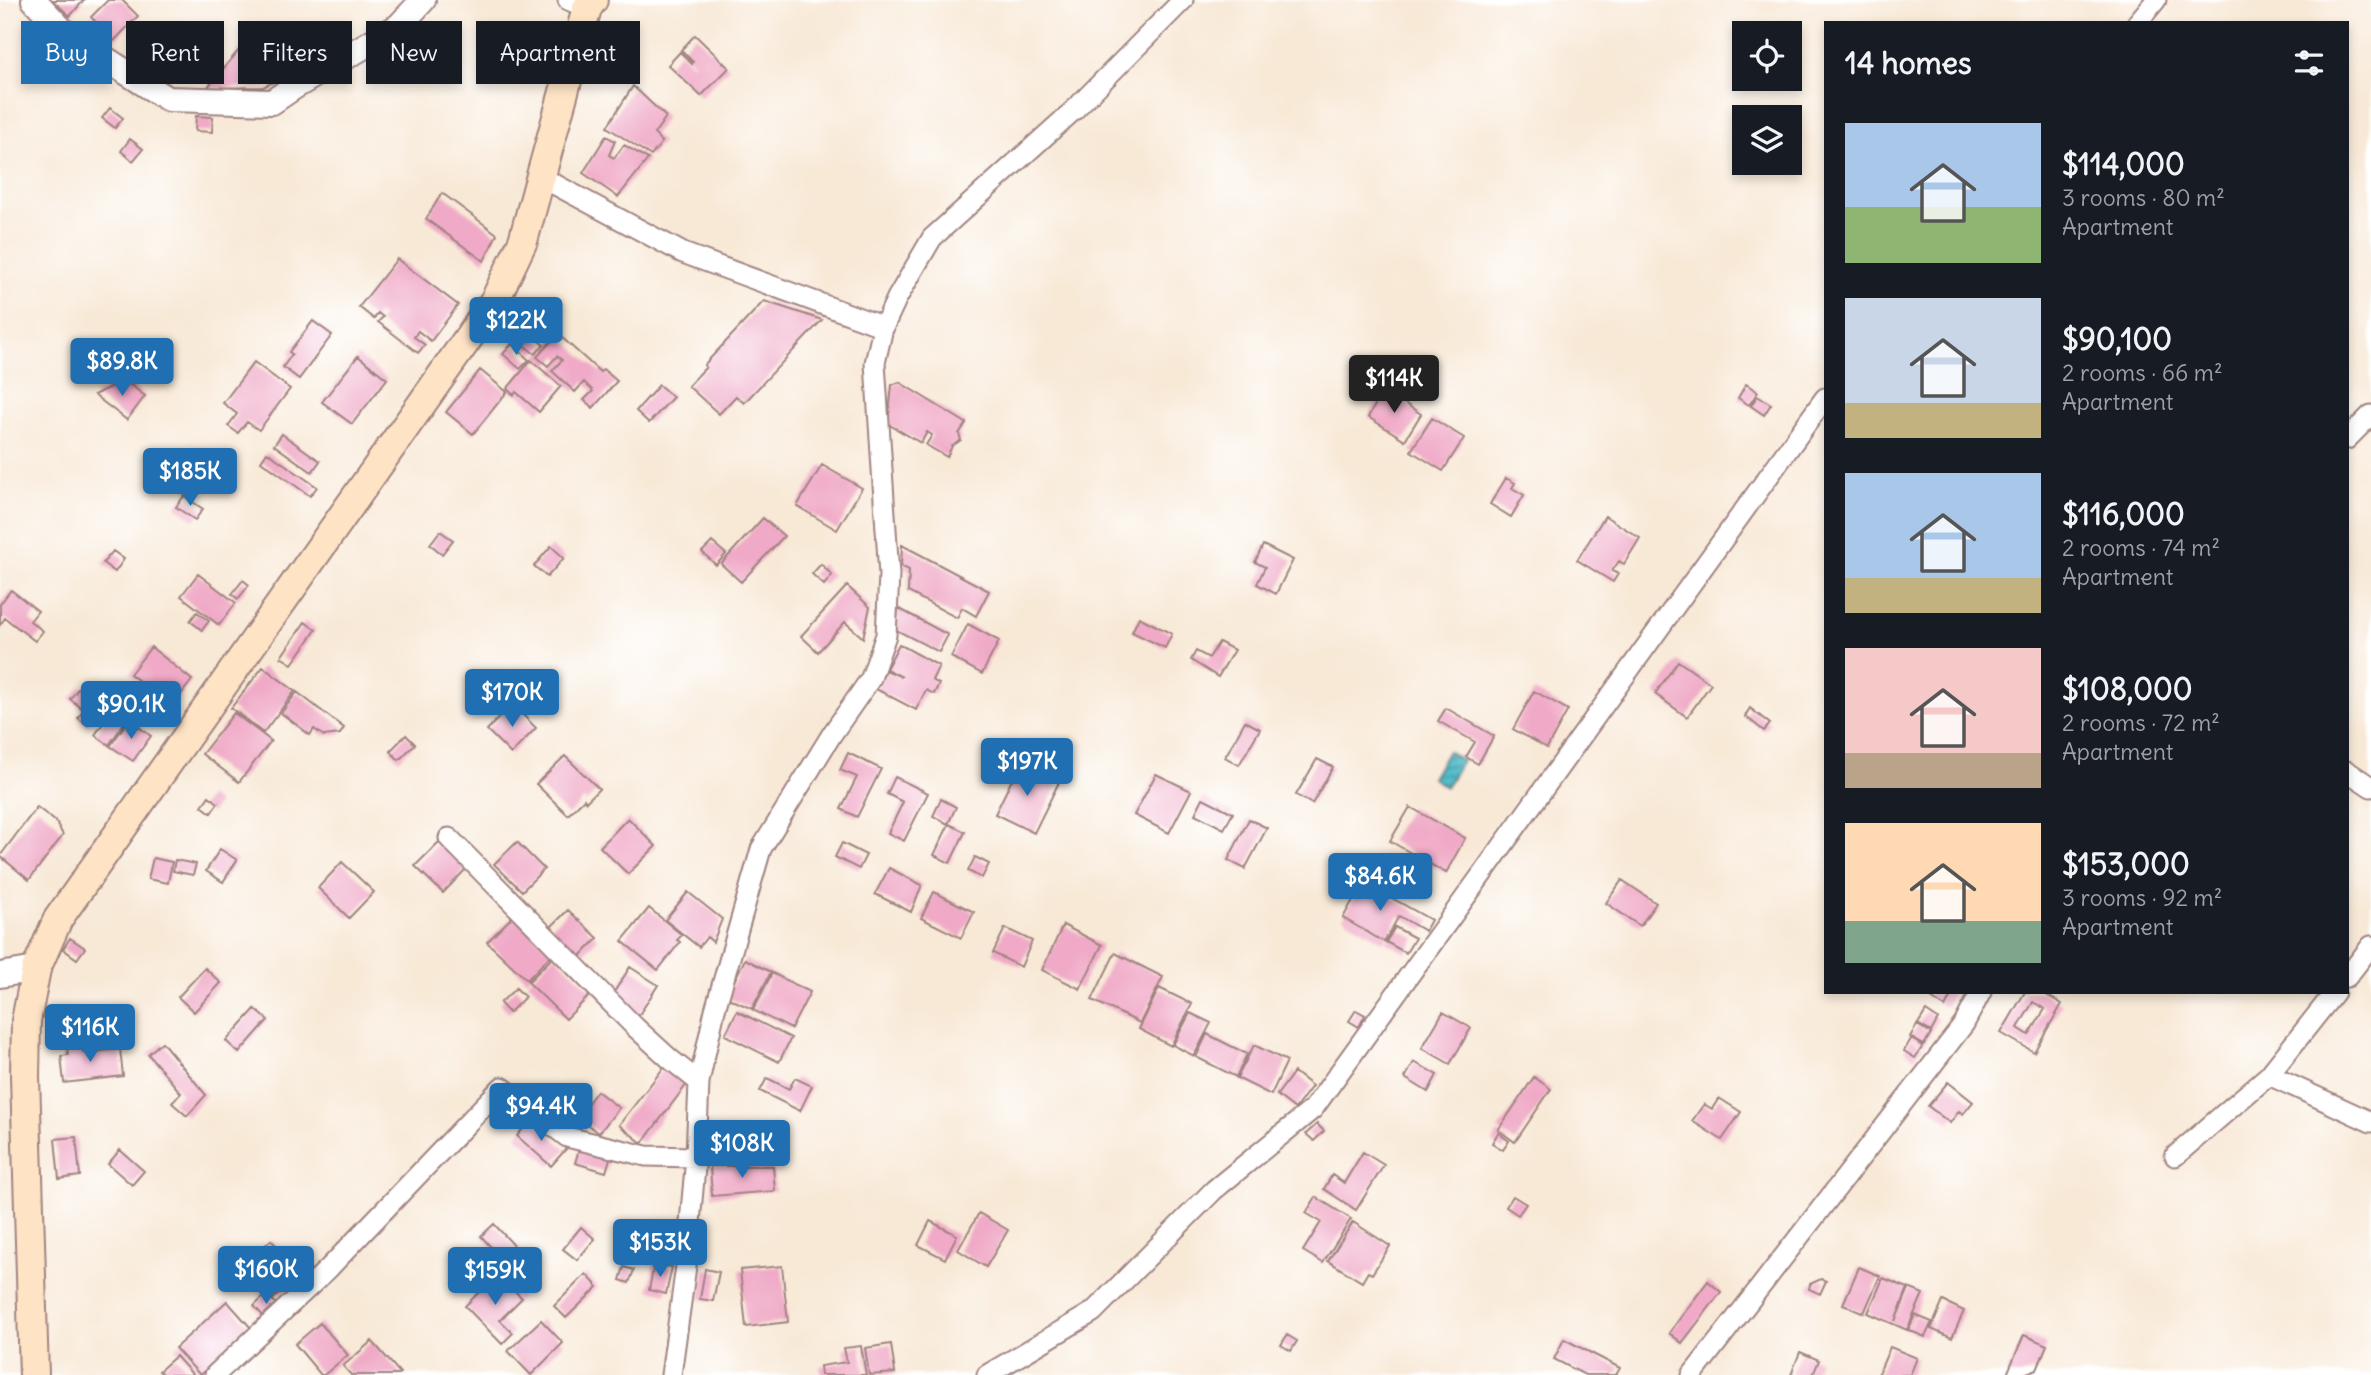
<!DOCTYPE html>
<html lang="en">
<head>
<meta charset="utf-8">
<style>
	:root { --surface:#171b24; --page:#20242c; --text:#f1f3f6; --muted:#9ea1a6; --accent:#1f6fb2 }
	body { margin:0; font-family:Delius,sans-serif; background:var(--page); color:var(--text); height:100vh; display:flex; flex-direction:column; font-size:26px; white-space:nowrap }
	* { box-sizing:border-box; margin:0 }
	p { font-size:23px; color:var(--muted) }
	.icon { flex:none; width:38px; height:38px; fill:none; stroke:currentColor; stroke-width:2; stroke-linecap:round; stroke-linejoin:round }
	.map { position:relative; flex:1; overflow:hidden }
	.sheet { position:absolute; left:1824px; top:21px; width:525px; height:973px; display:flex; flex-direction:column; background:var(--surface); border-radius:0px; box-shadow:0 4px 10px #0003 }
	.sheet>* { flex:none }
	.guide { position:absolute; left:21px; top:21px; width:665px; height:63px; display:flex; gap:14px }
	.fabs { position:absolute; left:1732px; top:21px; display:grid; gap:14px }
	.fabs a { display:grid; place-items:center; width:70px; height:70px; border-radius:0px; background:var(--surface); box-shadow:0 4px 10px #0003; font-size:35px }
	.price { position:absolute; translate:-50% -60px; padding:0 16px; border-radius:7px; background:var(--accent); color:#fff; font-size:23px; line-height:46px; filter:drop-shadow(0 2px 4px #0008) }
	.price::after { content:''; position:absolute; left:50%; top:42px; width:21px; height:16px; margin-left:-10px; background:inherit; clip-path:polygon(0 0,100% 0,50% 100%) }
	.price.on { background:#222; color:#fff }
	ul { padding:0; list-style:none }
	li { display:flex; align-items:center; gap:21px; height:175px; padding:0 21px }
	li span { display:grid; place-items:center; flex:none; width:196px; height:140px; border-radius:0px; color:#555 }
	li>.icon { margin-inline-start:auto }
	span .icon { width:84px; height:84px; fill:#fffc; stroke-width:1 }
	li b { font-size:30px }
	h2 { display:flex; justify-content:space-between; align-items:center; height:84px; padding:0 21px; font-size:30px }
	.pill { padding:0 24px; border-radius:0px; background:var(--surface); box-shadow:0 4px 10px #0003; font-size:24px; line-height:63px }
	.pill.on { background:var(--accent); color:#fff }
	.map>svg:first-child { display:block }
</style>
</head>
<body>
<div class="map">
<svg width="2371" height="1375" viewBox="0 0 2371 1375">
	<defs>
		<pattern id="water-rules" width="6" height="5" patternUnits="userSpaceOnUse" patternTransform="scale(1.75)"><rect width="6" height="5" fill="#4cb9c7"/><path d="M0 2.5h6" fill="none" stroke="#4196a2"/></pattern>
	</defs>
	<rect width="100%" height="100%" fill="#fff"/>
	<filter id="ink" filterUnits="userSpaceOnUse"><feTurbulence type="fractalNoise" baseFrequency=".0143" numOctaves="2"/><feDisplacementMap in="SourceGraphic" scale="14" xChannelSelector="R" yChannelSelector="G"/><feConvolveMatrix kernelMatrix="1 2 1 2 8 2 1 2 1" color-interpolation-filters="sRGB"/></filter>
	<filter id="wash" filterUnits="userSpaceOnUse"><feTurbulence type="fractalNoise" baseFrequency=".00686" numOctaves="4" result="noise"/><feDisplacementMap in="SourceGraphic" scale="28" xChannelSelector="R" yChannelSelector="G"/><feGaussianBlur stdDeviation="1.57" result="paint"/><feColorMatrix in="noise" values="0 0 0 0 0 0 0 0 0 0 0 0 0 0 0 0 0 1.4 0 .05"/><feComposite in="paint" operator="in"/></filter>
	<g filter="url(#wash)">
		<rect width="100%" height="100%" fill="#f8e9d7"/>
		<path fill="url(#water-rules)" stroke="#4b6c79" stroke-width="2" d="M1448 751 1462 760 1446 787 1432 778Z"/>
		<g id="blocks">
			<path fill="#f0aac7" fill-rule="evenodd" d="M52 0H84L70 16Z
				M108 0H122L138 16 114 41 91 17Z
				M256 30 302 69 263 87 207 88Z
				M695 35 729 68 701 96 668 65 680 52 692 64 693 62 681 50Z
				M633 86 666 117 654 134 662 142 651 156 607 127Z
				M110 108 123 118 115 128 102 118Z
				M196 116 213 117 212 132 195 131Z
				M606 136 615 141 609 155 614 158 624 145 648 159 618 197 583 173Z
				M130 139 143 149 133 161 121 151Z
				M442 193 497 234 484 261 426 219Z
				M397 259 458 305 431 341 418 331 414 337 425 345 418 353 378 322 383 317 378 313 374 319 359 307Z
				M764 301 822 320 744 403 736 396 719 414 688 386 706 367 704 365Z
				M313 321 332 335 299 379 283 367 292 354 289 352Z
				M516 323 544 345 535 354 508 333Z
				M558 334 600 372 603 369 617 381 593 408 584 400 593 391 584 382 575 392 552 371 562 360 557 356 548 366 537 357Z
				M512 344 529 360 520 369 503 354Z
				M358 356 387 379 352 424 322 402Z
				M531 360 561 386 539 412 516 392 514 395 507 389Z
				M254 362 290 389 259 430 247 422 238 433 228 426 237 414 223 403Z
				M480 370 507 392 473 434 446 412Z
				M124 380 145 396 127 420 94 395Z
				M899 382 966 423 959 434 961 440 952 446 947 457 926 445 932 435 927 432 921 443 888 424 892 385Z
				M1746 384 1758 392 1749 405 1738 398Z
				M659 385 673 397 649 423 636 411Z
				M1384 390 1421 414 1405 440 1368 417Z
				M1757 396 1771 404 1764 415 1751 406Z
				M1432 418 1464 438 1443 471 1411 451Z
				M282 434 320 461 312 472 274 445Z
				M267 452 317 487 310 496 261 461Z
				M822 465 862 488 837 530 797 506Z
				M1506 478 1515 483 1512 488 1524 495 1511 517 1490 504Z
				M184 496 203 509 195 520 176 507Z
				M1605 516 1640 538 1624 564 1619 561 1612 571 1618 574 1613 582 1577 560Z
				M763 518 784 536 741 582 721 564Z
				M440 531 453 540 442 554 430 544Z
				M712 542 726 554 716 565 702 552Z
				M902 545 989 591 976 616 962 608 957 618 908 592 909 570 901 566Z
				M1263 545 1293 560 1276 594 1257 584 1265 567 1255 562Z
				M551 546 564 558 547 577 534 566Z
				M113 551 124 559 115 572 103 563Z
				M821 564 832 575 824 585 812 574Z
				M198 574 236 603 219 625 181 596Z
				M243 580 249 585 238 599 232 594Z
				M847 586 870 607 863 638 845 622 818 652 801 636Z
				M11 590 38 611 30 621 43 631 35 641 5 618 0 625V604Z
				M898 608 948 635 939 652 896 630Z
				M197 612 209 621 202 630 190 621Z
				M1139 617 1172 634 1165 648 1132 632Z
				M305 622 316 630 292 664 281 657Z
				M968 624 999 641 982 674 951 657Z
				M1219 642 1234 650 1218 677 1191 660 1196 651 1209 658Z
				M899 644 939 666 932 680 939 684 934 694 926 690 916 710 876 689 886 670 902 677 886 669Z
				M151 647 192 680 172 706 130 674Z
				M1678 661 1711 684 1687 717 1655 694Z
				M263 667 295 691 263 733 231 708Z
				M80 686 93 695 83 709 70 699Z
				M1534 691 1568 710 1547 748 1513 729Z
				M297 692 344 728 340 734 324 736 314 729 310 735 281 713Z
				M94 696 104 703 88 725 78 718Z
				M512 704 536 728 511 754 487 730Z
				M1446 708 1494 736 1478 764 1466 757 1475 742 1438 721Z
				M1750 708 1770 724 1764 731 1745 716Z
				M113 709 127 719 109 745 95 735Z
				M234 713 271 741 239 782 202 754Z
				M129 720 151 736 133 761 110 746Z
				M1245 721 1260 729 1239 765 1225 757Z
				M406 735 415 744 399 760 390 751Z
				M848 753 881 769 857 817 841 809 857 777 840 770Z
				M565 756 599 789 586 802 584 799 568 815 536 784Z
				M1317 759 1333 767 1312 804 1296 795Z
				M1020 763 1059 782 1034 833 995 814Z
				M1156 774 1191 791 1169 833 1134 815Z
				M895 777 928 793 904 841 888 833 903 802 887 794Z
				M209 796 218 803 211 813 202 806Z
				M1203 798 1233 813 1224 829 1195 814Z
				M941 799 956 807 948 824 933 816Z
				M37 807 56 822 63 835 29 880 0 856Z
				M1410 807 1465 838 1446 873 1390 841Z
				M628 818 656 846 628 874 600 847Z
				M1249 819 1267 828 1245 869 1228 860Z
				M949 824 965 832 950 863 934 855Z
				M439 842 466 869 443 893 415 866Z
				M517 842 544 869 522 891 494 864Z
				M842 843 866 855 859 869 835 857Z
				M220 849 237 860 223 882 206 871Z
				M975 857 989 864 982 878 968 871Z
				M153 858 172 862 168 883 148 879Z
				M175 860 196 864 193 875 173 871Z
				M342 862 374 892 349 918 318 888Z
				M889 868 922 885 911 912 875 894Z
				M1622 880 1656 903 1640 926 1606 903Z
				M1363 882 1431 920 1425 931 1399 916 1384 942 1343 918Z
				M688 892 722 919 713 942 707 937 699 947 665 920Z
				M934 892 974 912 961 938 921 918Z
				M649 908 682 935 677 940 680 942 658 970 622 941Z
				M568 910 598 938 578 959 548 930Z
				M514 915 553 953 527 980 487 942Z
				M1063 925 1102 945 1080 989 1042 970Z
				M1395 927 1415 938 1406 953 1386 942Z
				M1005 928 1032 941 1021 967 993 953Z
				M70 938 85 948 77 959 63 949Z
				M1115 953 1163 977 1140 1023 1092 1000Z
				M555 955 593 992 566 1019 528 982Z
				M745 959 771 972 752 1009 726 997Z
				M630 967 658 985 639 1015 611 997Z
				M205 968 221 983 194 1012 178 997Z
				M772 973 810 992 791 1029 753 1010Z
				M516 988 525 997 509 1013 500 1003Z
				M1159 988 1192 1004 1171 1046 1139 1029Z
				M1930 992H1953L1945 1007 1928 996Z
				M2025 992H2041L2062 1004 2034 1052 2001 1033ZM2033 1002 2045 1009 2029 1035 2018 1028Z
				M255 1009 268 1020 239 1053 226 1041Z
				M1356 1010 1365 1015 1359 1027 1349 1021Z
				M737 1011 791 1038 779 1062 725 1035Z
				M1926 1011 1938 1019 1931 1032 1918 1024Z
				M1443 1012 1471 1028 1450 1064 1422 1048Z
				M1190 1013 1211 1023 1194 1056 1173 1045Z
				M1917 1025 1931 1033 1924 1045 1910 1037Z
				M1207 1034 1247 1054 1236 1077 1196 1057Z
				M1911 1039 1923 1046 1915 1058 1904 1051Z
				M82 1041 83 1053 120 1049 123 1076 64 1083 61 1056 68 1055 67 1043Z
				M162 1042 206 1095 187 1116 172 1103 181 1093 148 1054Z
				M1254 1045 1287 1061 1271 1095 1237 1078Z
				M1414 1062 1437 1075 1428 1092 1405 1078Z
				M665 1066 687 1084 642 1143 619 1125Z
				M1294 1072 1312 1086 1295 1109 1277 1095Z
				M1534 1077 1551 1089 1515 1142 1498 1130Z
				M767 1078 789 1089 795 1078 812 1086 800 1111 760 1091Z
				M1948 1082 1973 1102 1963 1114 1959 1111 1950 1123 1928 1106Z
				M597 1091 619 1108 599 1133 577 1117Z
				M1719 1098 1741 1112 1722 1140 1692 1121 1704 1104 1712 1109Z
				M531 1119 566 1149 551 1166 517 1136Z
				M1317 1124 1324 1131 1314 1141 1306 1134Z
				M1498 1133 1509 1141 1503 1150 1492 1143Z
				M76 1137 80 1176 59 1179 55 1139Z
				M580 1146 611 1155 606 1172 575 1163Z
				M120 1150 144 1171 132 1185 108 1164Z
				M1363 1152 1384 1165 1356 1210 1324 1189 1332 1175 1344 1183Z
				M710 1166H773L775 1191 712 1196Z
				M1513 1196 1526 1204 1518 1215 1506 1207Z
				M1316 1197 1351 1219 1323 1263 1303 1251 1321 1222 1306 1213Z
				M979 1213 1008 1230 986 1267 958 1250Z
				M930 1221 957 1235 945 1259 918 1245Z
				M1353 1222 1390 1246 1372 1274 1368 1272 1362 1282 1328 1261Z
				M494 1224 521 1253 508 1266 481 1236Z
				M581 1227 595 1239 577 1260 563 1249Z
				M271 1240 302 1273 273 1299 243 1265Z
				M654 1264 672 1267 666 1294 649 1290Z
				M782 1266 788 1322 746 1327 740 1270Z
				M624 1267 634 1270 629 1283 620 1280Z
				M1859 1267 1880 1276 1864 1313 1843 1304Z
				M705 1269 719 1272 713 1301 700 1299Z
				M498 1274 522 1298 500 1320 513 1333 502 1344 465 1306Z
				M586 1274 598 1287 566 1318 554 1306Z
				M1883 1278 1908 1288 1895 1321 1909 1288 1923 1294 1907 1330 1868 1313Z
				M1821 1279 1826 1281 1820 1294 1809 1289 1810 1284Z
				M1708 1281 1721 1292 1682 1343 1669 1333Z
				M267 1294 278 1306 265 1318 254 1306Z
				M227 1301 251 1328 200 1375 175 1348Z
				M1943 1301 1964 1311 1952 1338 1931 1329Z
				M1915 1315 1932 1322 1925 1337 1908 1330Z
				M541 1320 563 1343 531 1375 508 1351Z
				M320 1323 348 1355 324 1375H321L295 1344Z
				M1287 1335 1297 1341 1291 1351 1281 1345Z
				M2024 1335 2047 1345 2037 1369 2022 1375H2009L2007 1374Z
				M1564 1339 1620 1368 1616 1375H1585L1554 1359Z
				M372 1341 400 1373 398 1375H351L343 1366Z
				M891 1344 895 1373 869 1375 865 1348Z
				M861 1346 866 1375H821L820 1366 847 1362 844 1348Z
				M1890 1347 1917 1358 1910 1375H1878Z
				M1800 1352 1819 1360 1813 1375H1791Z
				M176 1356 193 1375H163L159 1371Z"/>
		</g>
	</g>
	<g filter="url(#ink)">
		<use href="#blocks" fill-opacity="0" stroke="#a18481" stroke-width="2"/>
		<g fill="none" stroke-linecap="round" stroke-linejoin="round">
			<g stroke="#a18481" stroke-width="23">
				<path id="minor" d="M568 0 587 8
					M2137 23 2156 0
					M541 177 683 253 884 327
					M2347 439 2371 415
					M2347 771 2371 787
					M449 838 635 1027 670 1059 699 1082
					M2347 977 2371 946
					M2335 992 2269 1075 2371 1122
					M2175 1156 2269 1075
					M215 1375 328 1269 502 1087 567 1137 646 1156 696 1157
					M671 1375 686 1266 696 1157 699 1082 715 1010 761 849 832 734 871 678 886 635 889 575 875 363 883 328 897 298 932 238 1074 110 1183 0
					M987 1375 1093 1312 1214 1190 1313 1109 1825 398
					M1692 1375 1964 1024 1981 992"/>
			</g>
			<g stroke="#a18481" stroke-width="28">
				<path id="tertiary" d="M34 0 65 33 168 99 272 102 294 87 399 26 423 0
					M0 975 36 969"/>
			</g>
			<g stroke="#a18481" stroke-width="32">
				<path id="secondary" d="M34 1375 25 1076 26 1021 36 969 58 919 495 300 523 241 587 8 593 0"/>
			</g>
			<use href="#minor" stroke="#fff" stroke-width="19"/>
			<use href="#tertiary" stroke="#fff" stroke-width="24"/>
			<use href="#secondary" stroke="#fee4c5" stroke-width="28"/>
		</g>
	</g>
</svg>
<div class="fabs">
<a><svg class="icon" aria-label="locate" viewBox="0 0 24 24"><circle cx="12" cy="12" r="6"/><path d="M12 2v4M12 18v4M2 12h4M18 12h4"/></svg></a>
<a><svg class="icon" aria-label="layers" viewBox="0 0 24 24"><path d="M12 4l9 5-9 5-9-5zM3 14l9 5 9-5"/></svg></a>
</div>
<b class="price" style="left:516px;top:357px">$122K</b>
<b class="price" style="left:122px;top:398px">$89.8K</b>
<b class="price on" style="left:1394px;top:415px">$114K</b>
<b class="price" style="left:190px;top:508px">$185K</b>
<b class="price" style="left:512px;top:729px">$170K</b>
<b class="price" style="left:131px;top:741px">$90.1K</b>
<b class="price" style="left:1027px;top:798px">$197K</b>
<b class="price" style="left:1380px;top:913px">$84.6K</b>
<b class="price" style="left:90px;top:1064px">$116K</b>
<b class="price" style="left:541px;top:1143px">$94.4K</b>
<b class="price" style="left:742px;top:1180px">$108K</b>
<b class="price" style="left:660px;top:1279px">$153K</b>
<b class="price" style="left:266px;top:1306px">$160K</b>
<b class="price" style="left:495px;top:1307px">$159K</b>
<div class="guide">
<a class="pill on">Buy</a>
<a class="pill">Rent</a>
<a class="pill">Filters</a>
<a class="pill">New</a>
<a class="pill">Apartment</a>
</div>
<section class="sheet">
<h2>14 homes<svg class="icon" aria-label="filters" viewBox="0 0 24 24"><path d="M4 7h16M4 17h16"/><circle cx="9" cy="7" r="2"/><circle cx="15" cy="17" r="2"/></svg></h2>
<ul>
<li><span style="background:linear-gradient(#a9c7e8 60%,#8fb573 0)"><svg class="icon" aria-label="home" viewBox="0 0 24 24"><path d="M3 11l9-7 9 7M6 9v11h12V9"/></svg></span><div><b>$114,000</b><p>3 rooms · 80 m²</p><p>Apartment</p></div></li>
<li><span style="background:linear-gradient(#c9d6e8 75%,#c2b280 0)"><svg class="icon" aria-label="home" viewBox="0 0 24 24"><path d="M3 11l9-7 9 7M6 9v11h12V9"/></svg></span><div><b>$90,100</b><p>2 rooms · 66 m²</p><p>Apartment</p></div></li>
<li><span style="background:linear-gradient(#a9c7e8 75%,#c2b280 0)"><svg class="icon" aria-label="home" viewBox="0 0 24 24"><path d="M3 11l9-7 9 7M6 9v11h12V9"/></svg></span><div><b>$116,000</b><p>2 rooms · 74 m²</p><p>Apartment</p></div></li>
<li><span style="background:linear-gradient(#f6c9c9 75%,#b9a48a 0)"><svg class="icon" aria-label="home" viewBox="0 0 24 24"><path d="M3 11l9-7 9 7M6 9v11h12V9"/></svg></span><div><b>$108,000</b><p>2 rooms · 72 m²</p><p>Apartment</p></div></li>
<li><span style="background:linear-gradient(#ffd9b3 70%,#7fa58c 0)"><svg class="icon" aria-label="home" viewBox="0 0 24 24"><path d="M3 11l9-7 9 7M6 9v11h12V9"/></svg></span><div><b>$153,000</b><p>3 rooms · 92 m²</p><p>Apartment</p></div></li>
</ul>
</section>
</div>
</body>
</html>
